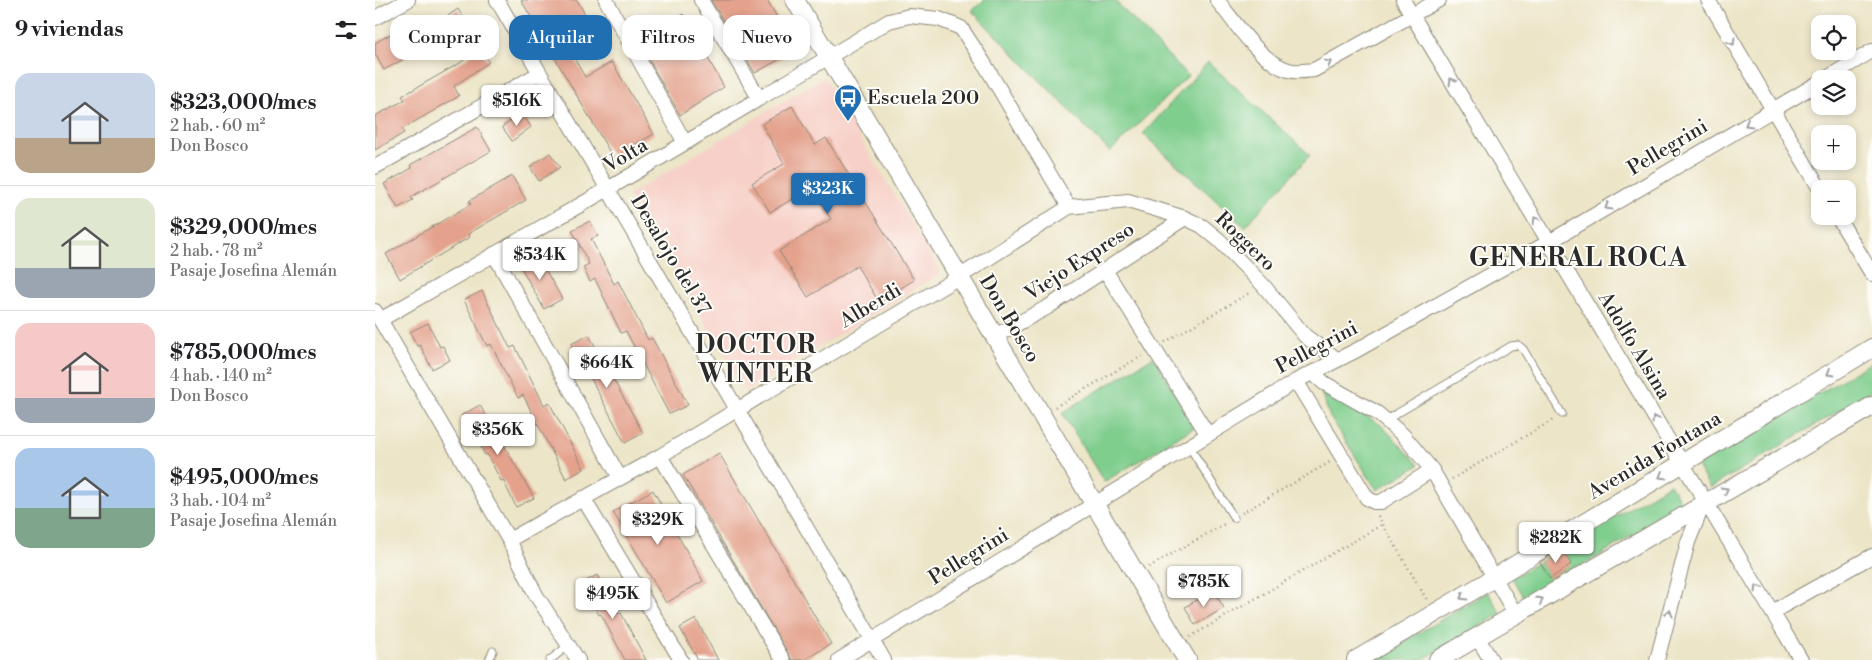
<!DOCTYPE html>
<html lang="es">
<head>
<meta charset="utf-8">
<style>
	:root { --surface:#fff; --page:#f6f6f6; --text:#202124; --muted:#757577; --line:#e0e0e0; --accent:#1f6fb2 }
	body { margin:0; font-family:"Libre Bodoni",serif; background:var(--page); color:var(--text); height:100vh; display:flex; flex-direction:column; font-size:19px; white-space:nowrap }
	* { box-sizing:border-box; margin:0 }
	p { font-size:16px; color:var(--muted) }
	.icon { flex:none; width:28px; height:28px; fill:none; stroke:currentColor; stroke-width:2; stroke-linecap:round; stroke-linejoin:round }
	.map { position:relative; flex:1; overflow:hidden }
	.side { display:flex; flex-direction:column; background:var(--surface); width:375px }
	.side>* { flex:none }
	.top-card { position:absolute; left:15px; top:15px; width:475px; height:45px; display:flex; gap:10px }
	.tools { position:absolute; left:1436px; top:15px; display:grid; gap:10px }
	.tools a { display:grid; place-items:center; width:45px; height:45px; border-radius:10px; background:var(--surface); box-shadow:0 2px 8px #0003; font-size:25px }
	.price { position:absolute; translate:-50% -42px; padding:0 11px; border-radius:5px; background:#fff; color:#222; font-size:16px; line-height:32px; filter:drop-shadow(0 1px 2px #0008) }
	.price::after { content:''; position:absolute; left:50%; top:30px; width:15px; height:11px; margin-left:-8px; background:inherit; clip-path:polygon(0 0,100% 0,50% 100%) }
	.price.current { background:var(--accent); color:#fff }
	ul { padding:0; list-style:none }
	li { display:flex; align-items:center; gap:15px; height:125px; padding:0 15px }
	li+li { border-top:1px solid var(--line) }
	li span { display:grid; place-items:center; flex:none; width:140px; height:100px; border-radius:15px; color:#555 }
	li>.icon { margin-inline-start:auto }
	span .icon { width:60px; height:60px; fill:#fffc; stroke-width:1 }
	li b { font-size:21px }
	h2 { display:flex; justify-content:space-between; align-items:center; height:60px; padding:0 15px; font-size:21px }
	.pill { padding:0 18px; border-radius:15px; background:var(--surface); box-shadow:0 2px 8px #0003; font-size:18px; line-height:45px }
	.pill.current { background:var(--accent); color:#fff }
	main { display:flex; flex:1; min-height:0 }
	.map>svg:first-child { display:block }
</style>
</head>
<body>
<main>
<section class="side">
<h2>9 viviendas<svg class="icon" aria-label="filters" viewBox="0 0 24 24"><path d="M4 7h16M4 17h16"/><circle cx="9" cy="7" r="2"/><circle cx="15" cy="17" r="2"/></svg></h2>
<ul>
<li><span style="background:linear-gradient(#c9d6e8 65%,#b9a48a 0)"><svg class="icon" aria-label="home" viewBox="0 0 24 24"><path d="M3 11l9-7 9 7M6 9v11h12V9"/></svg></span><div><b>$323,000/mes</b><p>2 hab. · 60 m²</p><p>Don Bosco</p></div></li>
<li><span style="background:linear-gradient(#dfe7d0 70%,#9aa5b1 0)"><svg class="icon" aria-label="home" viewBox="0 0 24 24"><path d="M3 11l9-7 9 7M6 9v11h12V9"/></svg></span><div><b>$329,000/mes</b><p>2 hab. · 78 m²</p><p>Pasaje Josefina Alemán</p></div></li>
<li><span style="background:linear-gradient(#f6c9c9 75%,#9aa5b1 0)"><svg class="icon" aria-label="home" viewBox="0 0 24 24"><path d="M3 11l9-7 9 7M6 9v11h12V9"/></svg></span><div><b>$785,000/mes</b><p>4 hab. · 140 m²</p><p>Don Bosco</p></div></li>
<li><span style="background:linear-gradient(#a9c7e8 60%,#7fa58c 0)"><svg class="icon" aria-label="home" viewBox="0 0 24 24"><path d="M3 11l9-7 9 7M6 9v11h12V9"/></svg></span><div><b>$495,000/mes</b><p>3 hab. · 104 m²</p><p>Pasaje Josefina Alemán</p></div></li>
</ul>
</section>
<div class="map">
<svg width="1497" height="660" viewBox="0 0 1497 660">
	<rect width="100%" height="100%" fill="#fdfcf7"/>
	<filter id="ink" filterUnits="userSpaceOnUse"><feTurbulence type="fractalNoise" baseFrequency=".02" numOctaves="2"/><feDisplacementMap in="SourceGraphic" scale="10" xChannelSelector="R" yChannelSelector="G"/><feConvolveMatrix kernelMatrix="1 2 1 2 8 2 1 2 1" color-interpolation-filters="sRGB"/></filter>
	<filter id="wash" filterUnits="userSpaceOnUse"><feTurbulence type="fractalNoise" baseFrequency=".0096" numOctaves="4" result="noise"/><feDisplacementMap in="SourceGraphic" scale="20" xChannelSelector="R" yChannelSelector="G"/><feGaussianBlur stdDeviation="1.12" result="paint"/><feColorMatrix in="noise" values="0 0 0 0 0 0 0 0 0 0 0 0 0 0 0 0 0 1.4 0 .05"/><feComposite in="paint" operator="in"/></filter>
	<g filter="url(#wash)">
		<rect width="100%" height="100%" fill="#ece5c8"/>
		<path fill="#f7d1c9" d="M449 77 566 273 371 391 254 195Z"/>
		<path fill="#80ce8e" stroke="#567c5c" d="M609 0H739L813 76 735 152 597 11Z
			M833 62 935 155 870 227 768 134Z
			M778 357 820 427 729 482 687 413Z
			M1497 362V391L1335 488 1322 466Z
			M945 389 1006 425 1044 465 1002 490 955 417Z
			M1295 484 1308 505 1150 600 1137 578Z
			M1113 592 1126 614 1047 660H998Z"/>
		<g id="blocks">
			<path fill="#e4a18c" d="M146 0H202L212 18 185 34 210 77 237 62 279 134 252 149 255 153 240 161Z
				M336 0H392L421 50 380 73Z
				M83 9 92 23 72 37 62 23Z
				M308 14 349 87 305 115 264 42Z
				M36 22 50 47 9 70 0 54V43Z
				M105 48 114 62 79 86 84 96 27 129 29 133 0 150V116L30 100 27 96 85 63Z
				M417 106 440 145 451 138 539 280 504 302 482 266 433 297 404 251 456 219 437 188 395 212 377 183 409 164 387 124Z
				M147 113 156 127 137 141 127 127Z
				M102 127 116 151 36 197 38 200 23 208 9 184 37 168 35 165Z
				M175 153 185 167 164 181 155 167Z
				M137 176 151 200 93 234 95 237 25 279 11 254 96 204 94 201Z
				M215 221 223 236 216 239 239 284 243 281 273 340 277 338 313 405 294 414 251 331 246 333 220 279 215 282 208 267 214 264 197 230Z
				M161 253 187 299 169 309 143 262Z
				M107 291 135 348 140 346 169 405 174 402 209 469 191 479 148 395 143 398 116 344 112 346 89 300Z
				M53 323 65 347 68 346 75 360 57 369 45 345 42 346 35 332Z
				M214 335 268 433 250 443 205 358 203 359 196 344Z
				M105 405 119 432 121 431 159 498 141 507 128 480 126 481 112 454 110 455 97 428 94 429 87 415Z
				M344 453 456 644 429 660H417L308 475Z
				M278 490 328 581 291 603 238 512Z
				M1187 549 1196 564 1175 579 1165 562Z
				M222 575 244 614 246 613 271 660H250L226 614 224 615 207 583Z
				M838 590 849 608 820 625 810 607Z
				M321 619 343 660H323L305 628Z"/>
		</g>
	</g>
	<g filter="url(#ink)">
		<use href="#blocks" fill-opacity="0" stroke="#8c887a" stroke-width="1"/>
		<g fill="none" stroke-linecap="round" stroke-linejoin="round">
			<g stroke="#8c887a" stroke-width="9">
				<path id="service" d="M1011 420 1136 346 1143 345 1148 349 1187 414
					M814 446 859 518
					M114 660 118 651
					M175 660 194 645"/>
			</g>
			<g stroke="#8c887a" stroke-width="16">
				<path id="minor" d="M122 0 509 660
					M231 0 310 143
					M326 0 384 98
					M842 0C859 21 883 58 908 68 918 73 928 71 939 70L1064 0
					M1028 0 1426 660
					M1333 0 1445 189
					M0 18 33 0
					M1450 79 1497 51
					M0 167 165 73
					M1462 216 1497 274
					M119 254 245 478
					M730 270 833 435
					M0 311 134 540 161 595 203 660
					M5 320 233 189 514 21 534 16 564 19 586 28 609 63 694 207
					M620 336 673 307 810 218
					M938 373 949 383 1002 413 1028 435 1057 470 1141 615
					M921 381 992 498 999 502H1006L1057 470
					M285 456 408 660
					M208 498 306 660
					M134 540 285 456 584 277 694 207 753 201 810 218 827 226 844 240 888 285 930 336 963 360
					M1397 612 1497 556
					M1102 637 1116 660
					M464 660 921 381 982 350 1174 242 1445 82
					M1282 660 1313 542 1329 502"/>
			</g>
			<g stroke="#8c887a" stroke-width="20">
				<path id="tertiary" d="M420 0 812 660
					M981 660 1119 578 1497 348
					M1063 660 1497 406"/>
			</g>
			<path stroke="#8c887a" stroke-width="2.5" stroke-dasharray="1 4" stroke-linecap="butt" d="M790 342 876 292
				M680 407 768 355
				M1077 479 1178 420
				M867 513 955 462
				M1003 516 1052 600
				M774 567 851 523
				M815 637 1008 524"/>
			<use href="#service" stroke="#fff" stroke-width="7"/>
			<use href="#minor" stroke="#fff" stroke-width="14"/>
			<use href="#tertiary" stroke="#fff" stroke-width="18"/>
		</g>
		<defs><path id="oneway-chevron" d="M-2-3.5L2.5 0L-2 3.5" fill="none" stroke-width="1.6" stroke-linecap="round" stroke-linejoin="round" transform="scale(1.25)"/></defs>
		<g stroke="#a0a0a0">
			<use href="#oneway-chevron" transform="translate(1357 42) rotate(59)"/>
			<use href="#oneway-chevron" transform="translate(953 63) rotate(-29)"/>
			<use href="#oneway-chevron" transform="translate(1077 81) rotate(-121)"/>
			<use href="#oneway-chevron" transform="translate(1373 124) rotate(149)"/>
			<use href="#oneway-chevron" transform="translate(1233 207) rotate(149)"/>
			<use href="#oneway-chevron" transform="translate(1161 220) rotate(-121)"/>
			<use href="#oneway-chevron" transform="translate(1455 373) rotate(149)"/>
			<use href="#oneway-chevron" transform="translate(1280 419) rotate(-121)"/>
			<use href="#oneway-chevron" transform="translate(1287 476) rotate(149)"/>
			<use href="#oneway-chevron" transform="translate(1350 490) rotate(-30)"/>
			<use href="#oneway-chevron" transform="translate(1383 588) rotate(-122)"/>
			<use href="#oneway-chevron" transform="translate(1088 597) rotate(149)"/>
			<use href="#oneway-chevron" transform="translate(1165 600) rotate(-31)"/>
			<use href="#oneway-chevron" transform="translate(1294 613) rotate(-75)"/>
		</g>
	</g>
	<defs>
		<g id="bus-pin" transform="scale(1.4375)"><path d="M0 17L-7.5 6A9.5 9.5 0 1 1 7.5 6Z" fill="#1f6fb2" stroke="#fdfcf7"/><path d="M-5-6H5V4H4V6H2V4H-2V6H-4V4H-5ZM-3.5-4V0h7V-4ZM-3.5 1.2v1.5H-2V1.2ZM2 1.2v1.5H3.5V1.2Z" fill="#fff"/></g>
	</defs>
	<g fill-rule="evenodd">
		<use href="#bus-pin" x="473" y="98"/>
	</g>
	<g text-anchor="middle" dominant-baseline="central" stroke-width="4" stroke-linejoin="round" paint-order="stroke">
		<g font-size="20" fill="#2b2b2b" stroke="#fdfcf7" text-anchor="start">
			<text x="492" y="98">Escuela 200</text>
		</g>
		<g font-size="20" fill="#2b2b2b" stroke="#fdfcf7">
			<text transform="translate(1293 148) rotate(-31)">Pellegrini</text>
			<text transform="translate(251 156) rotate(-31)">Volta</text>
			<text transform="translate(870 242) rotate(44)">Roggero</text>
			<text transform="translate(295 255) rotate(59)">Desalojo del 37</text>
			<text transform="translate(705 262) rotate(-33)">Viejo Expreso</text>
			<text transform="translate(496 306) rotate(-31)">Alberdi</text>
			<text transform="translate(634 319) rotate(59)">Don Bosco</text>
			<text transform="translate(1259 346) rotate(59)">Adolfo Alsina</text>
			<text transform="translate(942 348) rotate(-28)">Pellegrini</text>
			<text transform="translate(1280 456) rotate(-31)">Avenida Fontana</text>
			<text transform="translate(594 557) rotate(-32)">Pellegrini</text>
		</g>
		<g font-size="25" font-weight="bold" letter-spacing="1" fill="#2b2b2b" stroke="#fdfcf7">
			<text x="1203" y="258">GENERAL ROCA</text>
			<text x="381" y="345">DOCTOR<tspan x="381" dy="29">WINTER</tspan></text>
		</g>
	</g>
</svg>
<div class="tools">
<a><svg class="icon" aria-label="locate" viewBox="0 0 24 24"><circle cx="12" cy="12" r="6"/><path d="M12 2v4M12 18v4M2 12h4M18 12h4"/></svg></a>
<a><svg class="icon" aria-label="layers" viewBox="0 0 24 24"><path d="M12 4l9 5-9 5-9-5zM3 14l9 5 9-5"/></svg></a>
<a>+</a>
<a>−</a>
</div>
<b class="price" style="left:142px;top:127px">$516K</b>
<b class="price current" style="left:453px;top:215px">$323K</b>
<b class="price" style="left:165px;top:281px">$534K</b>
<b class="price" style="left:232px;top:389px">$664K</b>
<b class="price" style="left:123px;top:456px">$356K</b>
<b class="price" style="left:283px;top:546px">$329K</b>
<b class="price" style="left:1181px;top:564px">$282K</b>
<b class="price" style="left:829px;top:608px">$785K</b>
<b class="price" style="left:238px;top:620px">$495K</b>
<div class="top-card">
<a class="pill">Comprar</a>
<a class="pill current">Alquilar</a>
<a class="pill">Filtros</a>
<a class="pill">Nuevo</a>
</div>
</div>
</main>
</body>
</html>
